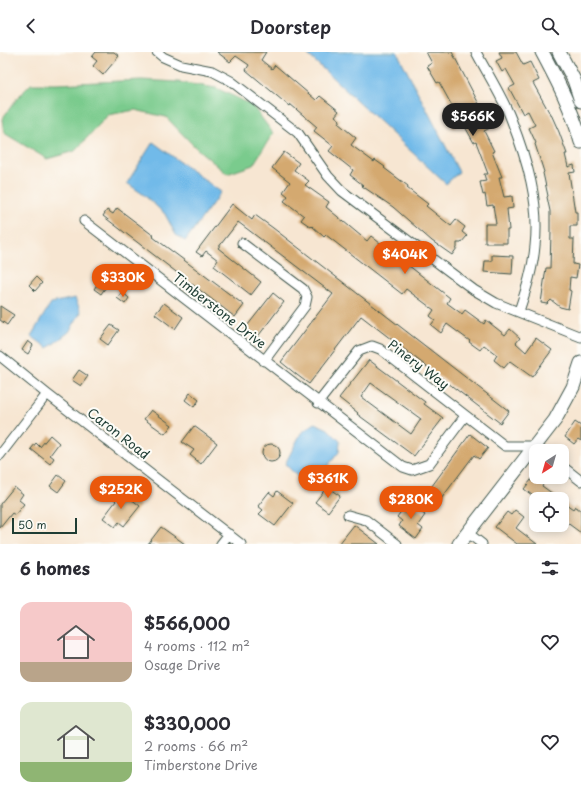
<!DOCTYPE html>
<html lang="en">
<head>
<meta charset="utf-8">
<style>
	:root { --surface:#fff; --page:#f2f2f3; --text:#2b2b33; --muted:#7c7c81; --accent:#ea580c }
	body { margin:0; font-family:"Playpen Sans",sans-serif; background:var(--page); color:var(--text); height:100vh; display:flex; flex-direction:column; font-size:15px; white-space:nowrap }
	* { box-sizing:border-box; margin:0 }
	p { font-size:13px; color:var(--muted) }
	.icon { flex:none; width:22px; height:22px; fill:none; stroke:currentColor; stroke-width:2; stroke-linecap:round; stroke-linejoin:round }
	.map { position:relative; height:492px; overflow:hidden }
	.side { display:flex; flex-direction:column; background:var(--surface); flex:1 }
	.side>* { flex:none }
	.needle { width:26px; rotate:217deg }
	.fabs { position:absolute; left:529px; top:392px; display:grid; gap:8px }
	.fabs a { display:grid; place-items:center; width:40px; height:40px; border-radius:8px; background:var(--surface); box-shadow:0 2px 10px #0003; font-size:20px }
	.scale { position:absolute; left:12px; bottom:10px; width:65px; box-sizing:border-box; padding-left:4px; border:2px solid #1f3d34; border-top:0; font-size:11px; line-height:14px; white-space:nowrap; color:#1f3d34; -webkit-text-stroke:3px #fdfcf7; paint-order:stroke }
	.price { position:absolute; translate:-50% -34px; padding:0 9px; border-radius:14px; background:var(--accent); color:#fff; font-size:13px; line-height:26px; filter:drop-shadow(0 1px 2px #0008) }
	.price::after { content:''; position:absolute; left:50%; top:24px; width:12px; height:9px; margin-left:-6px; background:inherit; clip-path:polygon(0 0,100% 0,50% 100%) }
	.price.current { background:#222; color:#fff }
	ul { padding:0; list-style:none }
	li { display:flex; align-items:center; gap:12px; height:100px; padding:0 20px }
	li span { display:grid; place-items:center; flex:none; width:112px; height:80px; border-radius:12px; color:#555 }
	li>.icon { margin-inline-start:auto }
	span .icon { width:48px; height:48px; fill:#fffc; stroke-width:1 }
	li b { font-size:17px }
	h2 { display:flex; justify-content:space-between; align-items:center; height:48px; padding:0 20px; font-size:17px }
	header { display:flex; justify-content:space-between; align-items:center; height:52px; padding:0 20px; background:var(--surface); font-size:18px; font-weight:600 }
	.map>svg:first-child { display:block }
</style>
</head>
<body>
<header><svg class="icon" aria-label="back" viewBox="0 0 24 24"><path d="M15 5l-7 7 7 7"/></svg>Doorstep<svg class="icon" aria-label="search" viewBox="0 0 24 24"><circle cx="10" cy="10" r="6"/><path d="M15 15l6 6"/></svg></header>
<div class="map">
<svg width="581" height="492" viewBox="0 0 581 492">
	<rect width="100%" height="100%" fill="#fdfcf7"/>
	<filter id="ink" filterUnits="userSpaceOnUse"><feTurbulence type="fractalNoise" baseFrequency=".025" numOctaves="2"/><feDisplacementMap in="SourceGraphic" scale="8" xChannelSelector="R" yChannelSelector="G"/><feConvolveMatrix kernelMatrix="1 2 1 2 8 2 1 2 1" color-interpolation-filters="sRGB"/></filter>
	<filter id="wash" filterUnits="userSpaceOnUse"><feTurbulence type="fractalNoise" baseFrequency=".012" numOctaves="4" result="noise"/><feDisplacementMap in="SourceGraphic" scale="16" xChannelSelector="R" yChannelSelector="G"/><feGaussianBlur stdDeviation="0.9" result="paint"/><feColorMatrix in="noise" values="0 0 0 0 0 0 0 0 0 0 0 0 0 0 0 0 0 1.4 0 .05"/><feComposite in="paint" operator="in"/></filter>
	<g filter="url(#wash)">
		<rect width="100%" height="100%" fill="#f7e6d2"/>
		<path fill="#7acb8d" stroke="#4c8460" d="M141 28 178 30 216 36 252 53 273 81 253 113 227 122 195 95 166 65 135 58 108 63 75 99 47 107 4 81 2 67 18 45 31 32H57Z"/>
		<path fill="#71bae9" stroke="#487c8e" d="M305 0H397L459 120 446 132Z
			M153 90 221 140 185 189 176 183 165 162 144 143 127 131Z
			M75 246 81 260 69 280 48 296 31 284 51 251Z
			M315 371 328 377 340 389 339 400 318 426H299L285 412 301 381Z"/>
		<g id="blocks">
			<path fill="#d4a96f" fill-rule="evenodd" d="M96 0H114L119 4 103 23 93 14 97 9 92 5Z
				M217 0H266L261 8 272 17 275 13 316 48 320 44 339 59 335 64 340 68 338 71 356 86 351 93 374 110 375 108 385 115 384 116 408 134 407 136 428 152 426 154 451 174 456 168 465 175 462 180 467 184 461 191H457V196L452 203 432 189 393 155 362 134 363 133 350 123 353 118 329 99 333 94 314 79 317 75 290 52 289 54 246 18 249 13 236 4 230 10Z
				M426 0H452L480 54 479 55 490 76 484 79 494 99 492 100 502 125H499L504 145 512 144 513 156 507 157 509 178H507V191H485V172H496L493 153 487 154 485 142 483 143 480 130 486 129 484 122H488L476 90 474 91 463 71 453 76 444 59 452 54 439 30 437 31 427 14 432 11Z
				M499 0H516L523 13 530 10 539 28 533 31 549 60H550L559 80 567 102H565L568 115 574 113 575 120 569 121 575 160H577V174H570V187H574L573 212 578 213 576 226 570 225 569 238 571 239 568 257 560 255 551 248 547 252 541 251 546 216H550L551 180 550 181V159L547 145 548 144 543 121 544 120 535 92 536 91 529 76 535 73 528 59 523 62 509 36 515 33 506 17 502 20 496 9 502 6Z
				M284 100 299 111 294 118 309 129 305 133 329 150 326 155 367 189 371 184 450 246 447 251 462 262 465 258 484 272 486 268 505 283 510 277 520 286 516 291 526 300 536 286 552 298 532 325 510 309 504 316 494 308 497 303 484 293 480 298 469 290 470 289 447 272 441 281 431 273 435 268 430 264 434 258 406 237 402 242 326 183 324 185 312 174 311 175 301 168 304 164 284 149 288 144 283 140 290 130 272 116Z
				M232 152 252 168 255 163 273 176 509 359 500 371 361 264 309 332 297 323 281 310 333 242 238 170 218 196 261 230 251 243 214 214 218 208 206 199 202 204 196 200Z
				M117 156 154 184 153 185 244 253 235 265 103 164 107 158 113 162Z
				M492 203 513 204 512 222 484 220 485 209H492Z
				M107 218 114 223 101 242 94 237Z
				M36 225 42 231 35 239 29 233Z
				M122 240 129 246 125 252 117 246Z
				M273 241 284 250 256 287 244 278Z
				M164 251 183 265 175 277 155 262Z
				M0 254 14 263 7 273 0 268Z
				M111 273 119 278 108 293 100 287Z
				M28 289 33 293 28 302 22 298Z
				M369 308 425 350 424 352 443 366 414 404 357 362 358 361 339 346ZM371 331 421 367 411 382 361 345Z
				M79 318 88 324 81 334 72 328Z
				M190 341 199 348 194 355 185 348Z
				M151 358 172 373 165 382 144 367Z
				M575 370 581 374V389L578 387 574 392 565 385Z
				M194 374 217 391 201 412 190 403 194 398 182 390Z
				M470 382 488 396 479 407 474 403 441 447 429 438Z
				M50 383 59 391 50 403 54 406 50 412 31 397 36 391 40 395Z
				M262 401a9 9 0 1 1 18 0a9 9 0 1 1-18 0Z
				M58 423 66 429 58 440 50 434Z
				M535 423 544 430 542 434 560 447H537L524 437Z
				M14 435 23 442 19 448 24 452 15 463 12 461 0 476V452Z
				M327 435 340 444 328 460 315 450Z
				M120 438 140 454 124 474 119 470 115 475 103 466 116 449 113 446Z
				M277 439 293 451 275 474 259 462 263 458 258 454 269 440 274 444Z
				M562 449 573 457 575 454 581 459V481L562 467Z
				M408 450 425 463 418 473 423 477 416 487 399 474 402 469 397 465Z
				M515 458 524 465 516 476 537 492H517L495 475 507 460 511 463Z
				M354 473 379 492H339Z
				M161 475 185 492H148Z"/>
		</g>
	</g>
	<g filter="url(#ink)">
		<use href="#blocks" fill-opacity="0" stroke="#3f564c" stroke-width="1"/>
		<g fill="none" stroke-linecap="round" stroke-linejoin="round">
			<g stroke="#3f564c" stroke-width="11">
				<path id="minor" d="M157 0 163 5 181 13 212 19 231 29 298 81 328 124 342 139 474 238 496 251 581 285
					M476 0C487 21 503 46 511 67 527 108 540 150 535 194 533 217 526 238 519 259
					M84 169 403 415 412 418 429 412 465 364
					M242 191 303 237 307 245 305 254 264 309
					M0 304 47 342 241 492
					M318 351 359 299 372 294 380 297 505 394H535L542 399
					M0 403 47 342
					M562 414 581 429
					M348 463 366 468 397 492
					M468 481 482 492
					M221 492 229 482"/>
			</g>
			<g stroke="#3f564c" stroke-width="15">
				<path id="secondary" d="M542 0C558 30 572 57 581 90
					M559 0 574 28 581 49
					M459 492 555 368 573 335 581 311"/>
			</g>
			<use href="#minor" stroke="#fff" stroke-width="9"/>
			<use href="#secondary" stroke="#fff" stroke-width="13"/>
		</g>
	</g>
	<g text-anchor="middle" dominant-baseline="central" stroke-width="4" stroke-linejoin="round" paint-order="stroke">
		<g font-size="13" fill="#1f3d34" stroke="#fdfcf7">
			<text transform="translate(220 258) rotate(38)">Timberstone Drive</text>
			<text transform="translate(419 312) rotate(37)">Pinery Way</text>
			<text transform="translate(119 381) rotate(38)">Caron Road</text>
		</g>
	</g>
</svg>
<div class="fabs">
<a><svg class="needle" viewBox="-14 -14 28 28"><path d="M0-13l5 13h-10z" fill="#e53935"/><path d="M0 13l5-13h-10z" fill="#7c7c81"/></svg></a>
<a><svg class="icon" aria-label="locate" viewBox="0 0 24 24"><circle cx="12" cy="12" r="6"/><path d="M12 2v4M12 18v4M2 12h4M18 12h4"/></svg></a>
</div>
<div class="scale">50 m</div>
<b class="price current" style="left:473px;top:85px">$566K</b>
<b class="price" style="left:405px;top:223px">$404K</b>
<b class="price" style="left:123px;top:246px">$330K</b>
<b class="price" style="left:328px;top:447px">$361K</b>
<b class="price" style="left:121px;top:458px">$252K</b>
<b class="price" style="left:411px;top:468px">$280K</b>
</div>
<section class="side">
<h2>6 homes<svg class="icon" aria-label="filters" viewBox="0 0 24 24"><path d="M4 7h16M4 17h16"/><circle cx="9" cy="7" r="2"/><circle cx="15" cy="17" r="2"/></svg></h2>
<ul>
<li><span style="background:linear-gradient(#f6c9c9 75%,#b9a48a 0)"><svg class="icon" aria-label="home" viewBox="0 0 24 24"><path d="M3 11l9-7 9 7M6 9v11h12V9"/></svg></span><div><b>$566,000</b><p>4 rooms · 112 m²</p><p>Osage Drive</p></div><svg class="icon" aria-label="heart" viewBox="0 0 24 24"><path d="M12 20l-8-8c-3-5 5-10 8-4 3-6 11-1 8 4z"/></svg></li>
<li><span style="background:linear-gradient(#dfe7d0 75%,#8fb573 0)"><svg class="icon" aria-label="home" viewBox="0 0 24 24"><path d="M3 11l9-7 9 7M6 9v11h12V9"/></svg></span><div><b>$330,000</b><p>2 rooms · 66 m²</p><p>Timberstone Drive</p></div><svg class="icon" aria-label="heart" viewBox="0 0 24 24"><path d="M12 20l-8-8c-3-5 5-10 8-4 3-6 11-1 8 4z"/></svg></li>
</ul>
</section>
</body>
</html>
